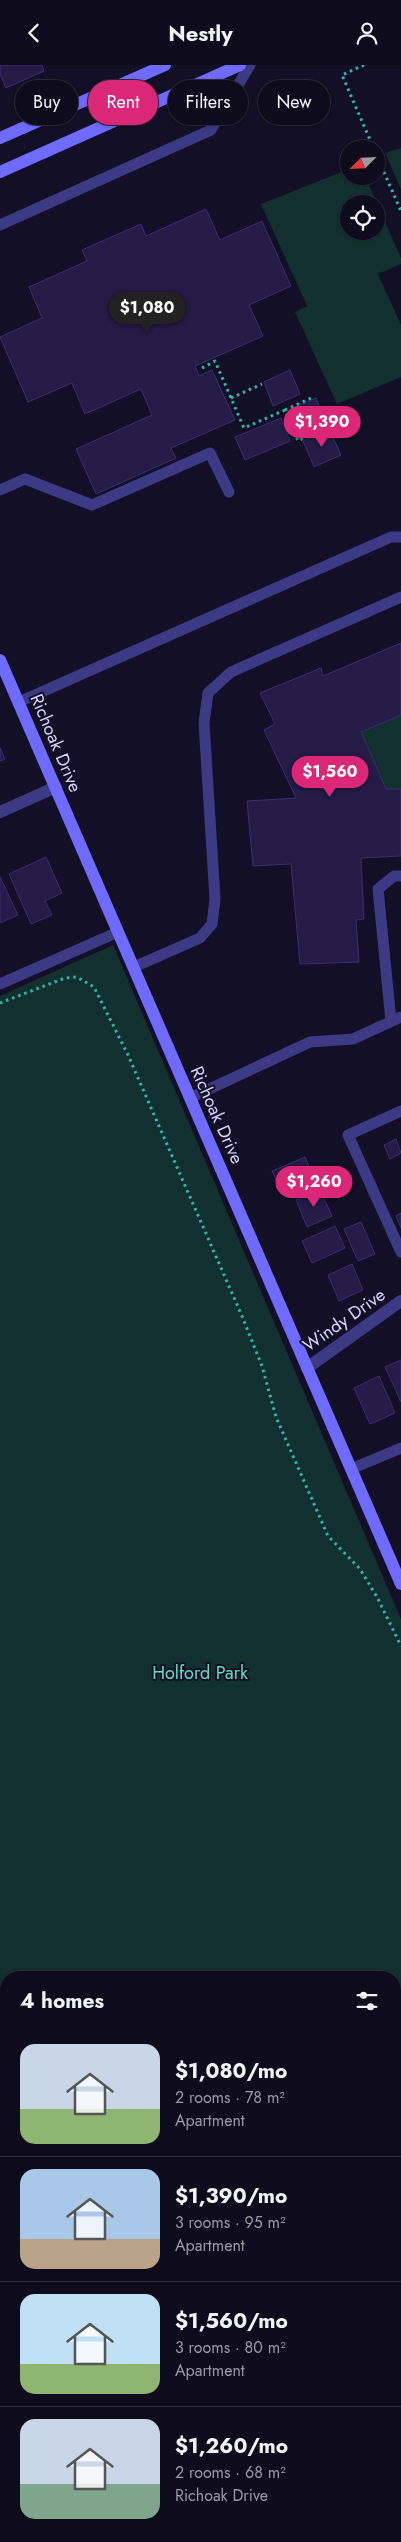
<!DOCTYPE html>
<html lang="en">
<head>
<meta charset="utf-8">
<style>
	:root { --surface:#0e0b1c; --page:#1c1929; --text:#f1f3f6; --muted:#9b9ba3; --line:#2e2b3b; --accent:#db2777 }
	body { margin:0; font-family:Jost,sans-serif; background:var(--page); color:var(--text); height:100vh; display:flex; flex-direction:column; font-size:19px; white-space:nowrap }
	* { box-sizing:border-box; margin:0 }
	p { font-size:16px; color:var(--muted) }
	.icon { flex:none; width:28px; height:28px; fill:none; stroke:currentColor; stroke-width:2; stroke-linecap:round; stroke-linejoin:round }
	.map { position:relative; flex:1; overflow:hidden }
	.details { position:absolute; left:0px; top:1906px; width:401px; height:571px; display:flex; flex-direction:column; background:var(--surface); border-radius:20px 20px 0 0; box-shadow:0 1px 4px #0004,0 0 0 1px var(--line) }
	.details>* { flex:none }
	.banner { position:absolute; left:15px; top:15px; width:371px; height:45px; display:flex; gap:10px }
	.needle { width:32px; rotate:246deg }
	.tools { position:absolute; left:340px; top:75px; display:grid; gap:10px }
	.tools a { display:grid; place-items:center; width:45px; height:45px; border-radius:50%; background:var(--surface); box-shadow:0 1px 4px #0004,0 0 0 1px var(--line); font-size:25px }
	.price { position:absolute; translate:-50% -42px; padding:0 11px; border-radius:18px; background:var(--accent); color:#fff; font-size:16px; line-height:32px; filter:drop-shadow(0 1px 2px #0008) }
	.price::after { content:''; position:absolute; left:50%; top:30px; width:15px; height:11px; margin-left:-8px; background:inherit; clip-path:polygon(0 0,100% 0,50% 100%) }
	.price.current { background:#222; color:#fff }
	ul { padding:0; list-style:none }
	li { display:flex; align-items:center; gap:15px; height:125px; padding:0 20px }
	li+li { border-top:1px solid var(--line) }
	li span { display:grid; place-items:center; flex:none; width:140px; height:100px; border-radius:15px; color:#555 }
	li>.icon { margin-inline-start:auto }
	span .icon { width:60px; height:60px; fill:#fffc; stroke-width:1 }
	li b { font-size:21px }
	h2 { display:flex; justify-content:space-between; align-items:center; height:60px; padding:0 20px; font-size:21px }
	.tag { padding:0 18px; border-radius:22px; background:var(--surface); box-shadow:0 1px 4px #0004,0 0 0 1px var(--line); font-size:18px; line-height:45px }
	.tag.current { background:var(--accent); color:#fff }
	header { display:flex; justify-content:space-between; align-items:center; height:65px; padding:0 20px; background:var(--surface); font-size:22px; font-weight:700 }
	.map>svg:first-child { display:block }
</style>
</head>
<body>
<header><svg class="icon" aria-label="back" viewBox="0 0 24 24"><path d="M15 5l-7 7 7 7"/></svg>Nestly<svg class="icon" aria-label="person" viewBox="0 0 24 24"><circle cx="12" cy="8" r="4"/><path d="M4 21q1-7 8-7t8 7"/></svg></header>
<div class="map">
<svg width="401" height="2477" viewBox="0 0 401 2477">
	<rect width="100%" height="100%" fill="#130f26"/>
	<path fill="#12302f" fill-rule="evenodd" d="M401 83V124L385 88Z
		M349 104V111H365L401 193V199L378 209 401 260V312L337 339 295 247 307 241 261 139ZM349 139H376V166H349Z
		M401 650V724H386L361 667Z
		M113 880 401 1554V2162L395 2164V1912H6V2336L0 2339V931Z"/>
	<path fill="#241b47" stroke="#3b2d73" d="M0 0H42L44 6 6 23 0 9Z
		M206 144 220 175 262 156 291 221 249 240 263 271 195 301 199 311 212 305 235 355 171 383 176 393 96 429 76 384 152 350 141 324 85 349 72 318 28 337 0 272 42 253 29 222 87 196 82 185 141 159 146 171Z
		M290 305 300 329 273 341 264 317Z
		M316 333 326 357 301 368 290 344Z
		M281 353 290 376 245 395 235 372Z
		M329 364 341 390 314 402 303 376Z
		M401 578V650L361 667 386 724H401V791L361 793 364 854 356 855 359 897 300 899 291 799 253 801 247 736 296 733 264 665 275 659 260 628 321 603 323 611Z
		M0 683 5 694 0 696Z
		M46 792 62 828 45 836 52 850 31 859 9 809Z
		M0 812 18 850 0 858Z
		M396 1074 401 1088 390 1094 384 1080Z
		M305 1092 315 1116 283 1130 272 1106Z
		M320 1124 332 1151 307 1162 296 1135Z
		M401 1148V1163L396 1151Z
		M361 1157 375 1189 358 1196 344 1164Z
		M335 1161 345 1183 312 1198 302 1176Z
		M352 1199 363 1225 339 1236 328 1210Z
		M401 1295V1337L385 1302Z
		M379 1311 395 1348 370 1359 354 1323Z
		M401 2281V2336L395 2339V2283Z
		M401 2436V2477H394L391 2471H395V2463L398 2462 395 2455V2439Z
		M6 2451V2471H21L24 2477H0V2454Z
		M130 2471H172L174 2477H132Z
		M332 2472 334 2477H320Z"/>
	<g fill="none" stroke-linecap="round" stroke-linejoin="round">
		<path stroke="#2fb8b0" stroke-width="3" stroke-dasharray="2.5 4" stroke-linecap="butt" d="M364 0 342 10 374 84
			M376 89 401 146
			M202 303 215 296 244 363 285 345 298 376 311 369
			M231 333 262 319
			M285 345 311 333
			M0 938 65 913 77 912 94 922 128 990 242 1251 262 1301 276 1352 328 1471 360 1504 377 1532 401 1581
			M395 2150 401 2146
			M0 2321 6 2322"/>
		<path stroke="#3d3a85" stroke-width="11" d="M0 160 211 65 250 0
			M0 425 25 414 92 440 210 388 229 427
			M19 637 391 472H401
			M134 902 200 873 212 859 215 834 204 658 208 628 231 607 401 532
			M0 919 118 867
			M391 956 378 824 394 811H401
			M190 1033 310 977 353 974 401 952
			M401 1046 348 1070 401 1187
			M351 1404 401 1383
			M395 2258 401 2256
			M85 2471 87 2477
			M364 2471 366 2477"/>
		<path stroke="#3d3a85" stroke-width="12" d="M0 747 56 722
			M307 1303 401 1236
			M395 2395 401 2392
			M233 2477 235 2471"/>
		<path stroke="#6f6bff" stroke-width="12" d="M0 73 165 0
			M0 107 240 0
			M0 595 401 1519
			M395 2175 401 2172
			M395 2229 401 2226
			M0 2350 6 2347
			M0 2402 6 2399"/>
	</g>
	<g text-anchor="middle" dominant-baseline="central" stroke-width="4" stroke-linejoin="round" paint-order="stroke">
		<g font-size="18" fill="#d9d4ff" stroke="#130f26">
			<text transform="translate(56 678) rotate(67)">Richoak Drive</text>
			<text transform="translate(217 1050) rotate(66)">Richoak Drive</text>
			<text transform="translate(344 1255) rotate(-35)">Windy Drive</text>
		</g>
		<g font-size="18" fill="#5fe0c0" stroke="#130f26">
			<text x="200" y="1608">Holford Park</text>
		</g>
	</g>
</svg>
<div class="tools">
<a><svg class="needle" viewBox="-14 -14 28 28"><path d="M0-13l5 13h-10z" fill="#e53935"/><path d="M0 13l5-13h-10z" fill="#9b9ba3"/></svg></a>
<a><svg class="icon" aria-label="locate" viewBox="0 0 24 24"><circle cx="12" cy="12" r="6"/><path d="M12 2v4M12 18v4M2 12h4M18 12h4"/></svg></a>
</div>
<b class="price current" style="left:147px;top:269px">$1,080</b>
<b class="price" style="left:322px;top:383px">$1,390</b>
<b class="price" style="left:330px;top:733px">$1,560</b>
<b class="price" style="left:314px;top:1143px">$1,260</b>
<div class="banner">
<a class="tag">Buy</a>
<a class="tag current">Rent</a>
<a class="tag">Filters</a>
<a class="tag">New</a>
</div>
<section class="details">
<h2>4 homes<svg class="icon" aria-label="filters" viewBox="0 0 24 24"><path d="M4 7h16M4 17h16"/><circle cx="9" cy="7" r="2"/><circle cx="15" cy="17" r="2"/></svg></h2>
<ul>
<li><span style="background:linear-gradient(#c9d6e8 65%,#8fb573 0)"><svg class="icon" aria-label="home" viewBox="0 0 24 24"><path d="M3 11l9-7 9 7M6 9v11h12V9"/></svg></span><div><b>$1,080/mo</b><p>2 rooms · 78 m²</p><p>Apartment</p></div></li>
<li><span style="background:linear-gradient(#a9c7e8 70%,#b9a48a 0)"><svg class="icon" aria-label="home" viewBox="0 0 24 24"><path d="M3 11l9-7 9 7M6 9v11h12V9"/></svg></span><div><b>$1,390/mo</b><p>3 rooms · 95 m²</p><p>Apartment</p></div></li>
<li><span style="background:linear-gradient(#bfe0f5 70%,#8fb573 0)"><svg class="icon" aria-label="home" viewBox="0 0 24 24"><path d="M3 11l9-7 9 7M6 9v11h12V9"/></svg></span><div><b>$1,560/mo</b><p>3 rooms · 80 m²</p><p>Apartment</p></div></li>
<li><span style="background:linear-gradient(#c9d6e8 65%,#7fa58c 0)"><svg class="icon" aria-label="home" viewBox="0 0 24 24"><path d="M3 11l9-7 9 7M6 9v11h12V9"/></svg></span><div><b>$1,260/mo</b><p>2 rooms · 68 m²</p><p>Richoak Drive</p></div></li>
</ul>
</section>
</div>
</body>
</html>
